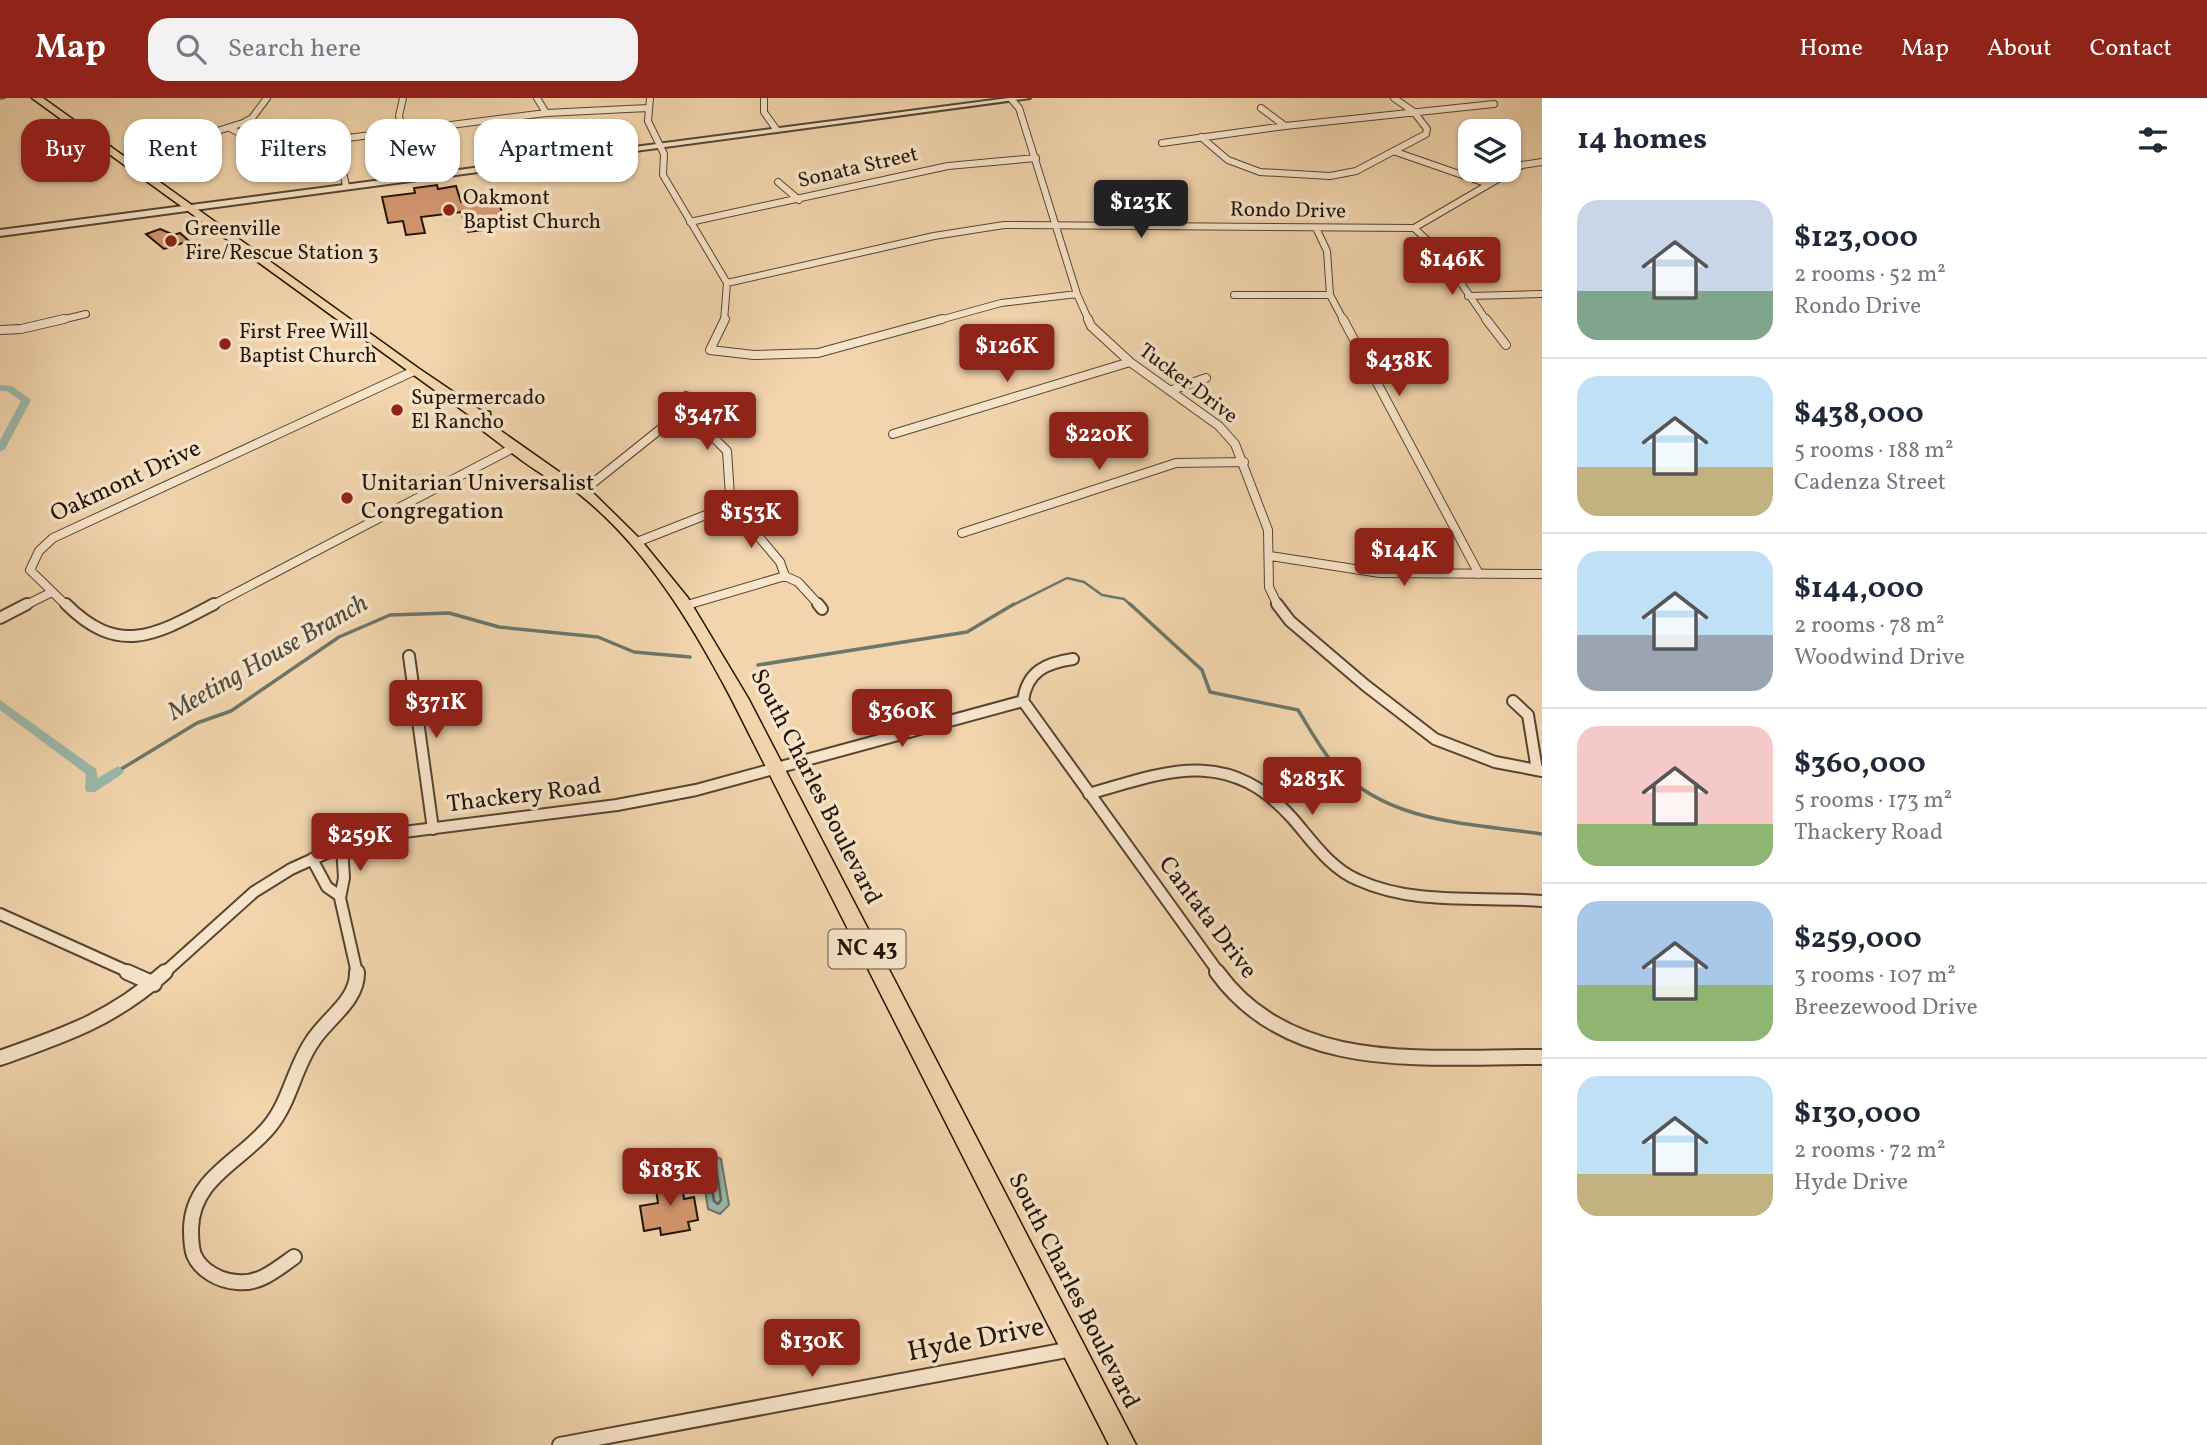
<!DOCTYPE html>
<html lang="en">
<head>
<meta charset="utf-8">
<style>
	:root { --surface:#fff; --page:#f2f2f3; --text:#1f2937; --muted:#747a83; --line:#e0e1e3; --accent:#8f2418 }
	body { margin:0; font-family:Vollkorn,serif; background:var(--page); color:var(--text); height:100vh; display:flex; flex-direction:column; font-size:26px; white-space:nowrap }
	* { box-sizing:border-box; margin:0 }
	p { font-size:23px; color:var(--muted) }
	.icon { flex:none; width:38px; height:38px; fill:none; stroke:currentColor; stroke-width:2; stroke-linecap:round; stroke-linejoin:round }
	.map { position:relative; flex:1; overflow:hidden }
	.side { display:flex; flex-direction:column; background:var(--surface); width:665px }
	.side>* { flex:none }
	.banner { position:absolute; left:21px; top:21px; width:665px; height:63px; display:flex; gap:14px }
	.tools { position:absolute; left:1458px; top:21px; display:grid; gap:14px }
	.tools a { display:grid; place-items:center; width:63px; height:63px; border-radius:14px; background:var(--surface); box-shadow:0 2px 5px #0004; font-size:35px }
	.price { position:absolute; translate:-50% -60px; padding:0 16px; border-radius:7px; background:var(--accent); color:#fff; font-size:23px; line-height:46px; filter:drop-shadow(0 2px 4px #0008) }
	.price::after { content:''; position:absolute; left:50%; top:42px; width:21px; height:16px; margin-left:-10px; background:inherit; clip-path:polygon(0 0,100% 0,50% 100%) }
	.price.active { background:#222; color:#fff }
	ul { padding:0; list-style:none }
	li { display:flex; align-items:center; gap:21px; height:175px; padding:0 35px }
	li+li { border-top:2px solid var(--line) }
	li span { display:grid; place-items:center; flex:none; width:196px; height:140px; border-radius:21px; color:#555 }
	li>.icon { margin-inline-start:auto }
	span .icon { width:84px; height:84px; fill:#fffc; stroke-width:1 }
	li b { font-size:30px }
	h2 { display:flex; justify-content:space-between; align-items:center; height:84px; padding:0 35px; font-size:30px }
	.pill { padding:0 24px; border-radius:21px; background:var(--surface); box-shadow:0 2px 5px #0004; font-size:24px; line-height:63px }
	.pill.active { background:var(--accent); color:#fff }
	header { display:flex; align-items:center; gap:42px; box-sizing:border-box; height:98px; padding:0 35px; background:var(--accent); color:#fff }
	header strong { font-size:33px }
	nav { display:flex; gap:38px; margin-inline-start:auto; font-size:24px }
	.search { width:490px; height:63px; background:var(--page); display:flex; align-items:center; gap:18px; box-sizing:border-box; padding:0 24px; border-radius:21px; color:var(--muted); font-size:26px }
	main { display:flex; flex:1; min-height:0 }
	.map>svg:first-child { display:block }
</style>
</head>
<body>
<header>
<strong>Map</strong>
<div class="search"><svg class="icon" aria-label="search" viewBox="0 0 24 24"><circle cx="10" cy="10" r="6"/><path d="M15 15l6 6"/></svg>Search here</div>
<nav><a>Home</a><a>Map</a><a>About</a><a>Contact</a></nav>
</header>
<main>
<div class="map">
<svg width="1542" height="1347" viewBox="0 0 1542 1347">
	<rect width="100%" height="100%" fill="#f2d5ad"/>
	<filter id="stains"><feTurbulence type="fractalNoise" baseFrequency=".00286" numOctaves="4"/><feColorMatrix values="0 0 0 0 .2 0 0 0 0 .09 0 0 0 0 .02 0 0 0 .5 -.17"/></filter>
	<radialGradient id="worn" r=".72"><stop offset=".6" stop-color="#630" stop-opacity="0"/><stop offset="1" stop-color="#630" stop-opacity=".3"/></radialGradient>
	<path fill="#9bb8ac" stroke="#6b776a" stroke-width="2" d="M710 1056 721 1061 729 1107 720 1116 708 1111 701 1065Z"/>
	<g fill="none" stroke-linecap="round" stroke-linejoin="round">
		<path stroke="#5e665a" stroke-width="2.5" d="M712 1067 716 1069 721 1102 718 1106 714 1103 709 1071Z"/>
		<path stroke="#6b776a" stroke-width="2" d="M0 1 5 0"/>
		<path stroke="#6b776a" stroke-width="2.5" d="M1011 508 1067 480 1084 484 1102 497 1124 501 1132 508"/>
		<path stroke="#6b776a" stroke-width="3.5" d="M1130 506 1202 572 1210 594 1298 612C1310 631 1322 654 1337 670 1391 726 1470 725 1542 736
			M758 567 967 534 1014 506
			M118 673 197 625 231 613 339 539 390 517 449 515 499 529 598 539 634 554 690 559"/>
		<path fill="#9bb8ac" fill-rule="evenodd" d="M0 287 12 288 31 302 5 351 0 354V342L21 303 7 293H0Z
			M0 602 96 671 98 680 118 668 124 673 122 676 95 694H87L85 691 86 676 0 612Z"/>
	</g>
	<path fill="#d3966e" stroke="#221508" stroke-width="2" d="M437 87 438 91 456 88 461 104 497 101 505 122 483 125 485 132 468 134 461 114 421 119 425 135 406 137 403 123 388 125 382 99 415 95 414 90Z
		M160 131 174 137 180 135 189 143 164 151 146 136Z
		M680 1074 684 1101 694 1099 698 1122 688 1124 690 1132 661 1137 660 1130 644 1133 640 1108 658 1105 655 1085 661 1084 660 1078Z"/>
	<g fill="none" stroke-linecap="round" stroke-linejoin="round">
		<g stroke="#564531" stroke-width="8">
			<path id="minor-far3" d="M403 0 399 18 403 33
				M537 0 546 15
				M650 0 648 23 664 56 663 77 727 185 724 223
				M764 0V14L776 31
				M1012 2 1019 10 1077 196 1089 223
				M1261 10 1285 28
				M230 30 262 47 284 48 546 15 648 10
				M1201 39 1228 62 1260 74 1330 78 1356 73 1426 36 1427 31 1414 14 1394 0
				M336 41 346 88
				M1162 45 1285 28 1494 6
				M1396 54 1488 86
				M124 62 243 25 252 20 267 0
				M778 84 799 102
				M690 124 948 68 1036 60
				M1316 130 1327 153 1330 197 1344 223
				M1414 130 1439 153 1487 223
				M727 185 934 138 1004 127 1414 130 1522 67 1542 64
				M1234 197H1330
				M1468 198 1542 196
				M57 223 86 216
				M936 223 1001 205 1077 196"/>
		</g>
		<g stroke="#564531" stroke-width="10">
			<path id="minor-far2" d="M725 221 710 252 754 257 818 255 942 221
				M1088 221 1091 228 1130 264 1219 328 1235 346 1268 432 1269 489 1278 508
				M1343 221 1479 476
				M1486 221 1506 247
				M0 232 21 231 64 221
				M1172 292 1206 280
				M668 325 715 341 727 353 730 398
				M893 336 1130 264
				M583 393 668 325 686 298
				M735 397 746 402 745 410 733 414 721 411 720 403Z
				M738 414 780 464 785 478
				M962 435 1176 365 1244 364
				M637 444 721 411
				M1270 458 1380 475 1542 476
				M785 478 798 484 820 508
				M687 507 785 478
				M24 508 52 494
				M67 508 30 472 39 453 53 440 414 273
				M211 508 515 349"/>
		</g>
		<g stroke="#564531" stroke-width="14">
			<path id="minor-far1" d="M66 506C119 559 156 537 214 506
				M818 506 822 511
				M1277 506 1290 523 1365 587 1435 641 1495 664 1542 673
				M0 520 27 506
				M409 558 433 731
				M1073 561C1046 565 1027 573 1023 603L1219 875
				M1513 603 1528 617 1537 672
				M1089 696C1170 672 1229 649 1293 721 1313 744 1330 770 1358 782 1415 808 1481 798 1542 803
				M342 748 344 780 340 800 357 875
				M312 761 327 789 340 798
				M0 816 131 875
				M164 875 254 794 291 771 342 748 396 735 617 707 696 692 1023 603"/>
		</g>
		<g stroke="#564531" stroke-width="18">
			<path id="minor" d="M127 874 154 886
				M1217 874C1292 978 1430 958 1542 959
				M0 960C65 937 113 921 165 874
				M294 1159C277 1171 259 1187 237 1184 220 1183 201 1173 194 1157 191 1149 191 1140 191 1131 192 1080 240 1064 269 1029 290 1004 294 970 312 944 326 921 358 903 357 874
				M560 1347 1072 1251"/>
		</g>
		<g stroke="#564531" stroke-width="4">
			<path id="tertiary" d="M1009 0H1030L0 138V132Z"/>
		</g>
		<g stroke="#221508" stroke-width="3">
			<path id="primary" d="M32 0H43L418 270 480 312 490 314V320L484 321 565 378 585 387 640 441 688 500 748 600 1136 1347H1109L731 600C692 526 645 448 578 395 570 389 562 388 554 383 525 368 498 343 471 324L469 317Z"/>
		</g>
		<use href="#minor-far3" stroke="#f7e4ca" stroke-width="6"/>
		<use href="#minor-far2" stroke="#f7e4ca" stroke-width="8"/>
		<use href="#minor-far1" stroke="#f7e4ca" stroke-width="10"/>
		<use href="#minor" stroke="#f7e4ca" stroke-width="14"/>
		<use href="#tertiary" fill="#f7e4ca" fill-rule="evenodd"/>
		<use href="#primary" fill="#f2d5ad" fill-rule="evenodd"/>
	</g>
	<g fill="#8f2418" stroke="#f7e4ca" stroke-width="2.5">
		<circle cx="449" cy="112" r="7"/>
		<circle cx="171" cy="143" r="7"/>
		<circle cx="225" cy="246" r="7"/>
		<circle cx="397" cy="312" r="7"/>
		<circle cx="347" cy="400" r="7"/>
	</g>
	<g text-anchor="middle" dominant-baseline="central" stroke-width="7" stroke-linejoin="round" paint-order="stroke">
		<g font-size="21" fill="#221508" stroke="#f7e4ca">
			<text transform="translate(858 70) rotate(-13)">Sonata Street</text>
			<text transform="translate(1288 113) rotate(1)">Rondo Drive</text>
			<text transform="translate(1188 286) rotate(37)">Tucker Drive</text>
		</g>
		<g font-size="21" fill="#221508" stroke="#f7e4ca" text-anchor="start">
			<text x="463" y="100">Oakmont<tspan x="463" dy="24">Baptist Church</tspan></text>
			<text x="185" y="131">Greenville<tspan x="185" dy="24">Fire/Rescue Station 3</tspan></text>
			<text x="239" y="234">First Free Will<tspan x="239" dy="24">Baptist Church</tspan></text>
			<text x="411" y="300">Supermercado<tspan x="411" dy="24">El Rancho</tspan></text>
		</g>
		<rect fill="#f7e4ca" stroke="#625342" stroke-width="2" x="828.5" y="831.5" width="77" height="39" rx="5"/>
		<g font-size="23" font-weight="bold" fill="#221508">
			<text x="867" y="851">NC 43</text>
		</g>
		<g font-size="24" fill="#221508" stroke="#f7e4ca">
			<text transform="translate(126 384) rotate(-25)">Oakmont Drive</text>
			<text transform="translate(815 689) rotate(63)">South Charles Boulevard</text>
			<text transform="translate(524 698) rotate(-7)">Thackery Road</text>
			<text transform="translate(1207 820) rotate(53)">Cantata Drive</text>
			<text transform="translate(1073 1193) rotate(63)">South Charles Boulevard</text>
		</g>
		<g font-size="24" fill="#221508" stroke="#f7e4ca" text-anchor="start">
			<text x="361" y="386">Unitarian Universalist<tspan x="361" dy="28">Congregation</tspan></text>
		</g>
		<g font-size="26" font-style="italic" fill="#4c4e41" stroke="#f7e4ca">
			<text transform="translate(268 560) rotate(-30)">Meeting House Branch</text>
		</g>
		<g font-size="28" fill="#221508" stroke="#f7e4ca">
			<text transform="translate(976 1242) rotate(-11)">Hyde Drive</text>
		</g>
	</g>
	<rect width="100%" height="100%" filter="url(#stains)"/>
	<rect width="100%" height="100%" fill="url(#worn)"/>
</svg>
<div class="tools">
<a><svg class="icon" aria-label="layers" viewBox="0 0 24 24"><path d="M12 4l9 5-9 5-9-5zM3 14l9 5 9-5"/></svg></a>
</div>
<b class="price active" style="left:1141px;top:142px">$123K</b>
<b class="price" style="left:1452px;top:199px">$146K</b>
<b class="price" style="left:1007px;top:286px">$126K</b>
<b class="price" style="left:1399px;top:300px">$438K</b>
<b class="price" style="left:707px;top:354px">$347K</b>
<b class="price" style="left:1099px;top:374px">$220K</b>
<b class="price" style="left:751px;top:452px">$153K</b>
<b class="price" style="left:1404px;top:490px">$144K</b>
<b class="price" style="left:436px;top:642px">$371K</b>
<b class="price" style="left:902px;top:651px">$360K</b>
<b class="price" style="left:1312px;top:719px">$283K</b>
<b class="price" style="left:360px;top:775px">$259K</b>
<b class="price" style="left:670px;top:1110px">$183K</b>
<b class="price" style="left:812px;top:1281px">$130K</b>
<div class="banner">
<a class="pill active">Buy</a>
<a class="pill">Rent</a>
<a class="pill">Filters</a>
<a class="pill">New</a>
<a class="pill">Apartment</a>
</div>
</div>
<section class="side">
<h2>14 homes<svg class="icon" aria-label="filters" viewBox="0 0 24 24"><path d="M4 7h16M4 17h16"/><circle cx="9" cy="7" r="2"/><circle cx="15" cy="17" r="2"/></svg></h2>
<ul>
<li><span style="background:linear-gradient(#c9d6e8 65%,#7fa58c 0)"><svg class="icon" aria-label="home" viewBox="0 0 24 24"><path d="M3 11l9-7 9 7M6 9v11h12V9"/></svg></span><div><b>$123,000</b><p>2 rooms · 52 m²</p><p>Rondo Drive</p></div></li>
<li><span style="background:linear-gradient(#bfe0f5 65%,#c2b280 0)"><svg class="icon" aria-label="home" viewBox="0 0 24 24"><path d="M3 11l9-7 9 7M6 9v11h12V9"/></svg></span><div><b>$438,000</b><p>5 rooms · 188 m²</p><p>Cadenza Street</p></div></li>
<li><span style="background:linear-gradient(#bfe0f5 60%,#9aa5b1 0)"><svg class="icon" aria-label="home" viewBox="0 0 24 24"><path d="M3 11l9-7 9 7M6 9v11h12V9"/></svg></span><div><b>$144,000</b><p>2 rooms · 78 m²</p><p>Woodwind Drive</p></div></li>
<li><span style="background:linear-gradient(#f6c9c9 70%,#8fb573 0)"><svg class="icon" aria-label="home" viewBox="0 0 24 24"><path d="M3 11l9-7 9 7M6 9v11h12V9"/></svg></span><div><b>$360,000</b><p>5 rooms · 173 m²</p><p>Thackery Road</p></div></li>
<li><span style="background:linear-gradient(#a9c7e8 60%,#8fb573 0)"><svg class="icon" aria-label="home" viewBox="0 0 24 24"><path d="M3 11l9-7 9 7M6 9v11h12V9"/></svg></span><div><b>$259,000</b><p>3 rooms · 107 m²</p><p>Breezewood Drive</p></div></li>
<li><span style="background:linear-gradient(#bfe0f5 70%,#c2b280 0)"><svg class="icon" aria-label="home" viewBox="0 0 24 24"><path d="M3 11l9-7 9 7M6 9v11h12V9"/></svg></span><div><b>$130,000</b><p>2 rooms · 72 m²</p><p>Hyde Drive</p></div></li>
</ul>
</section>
</main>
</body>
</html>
